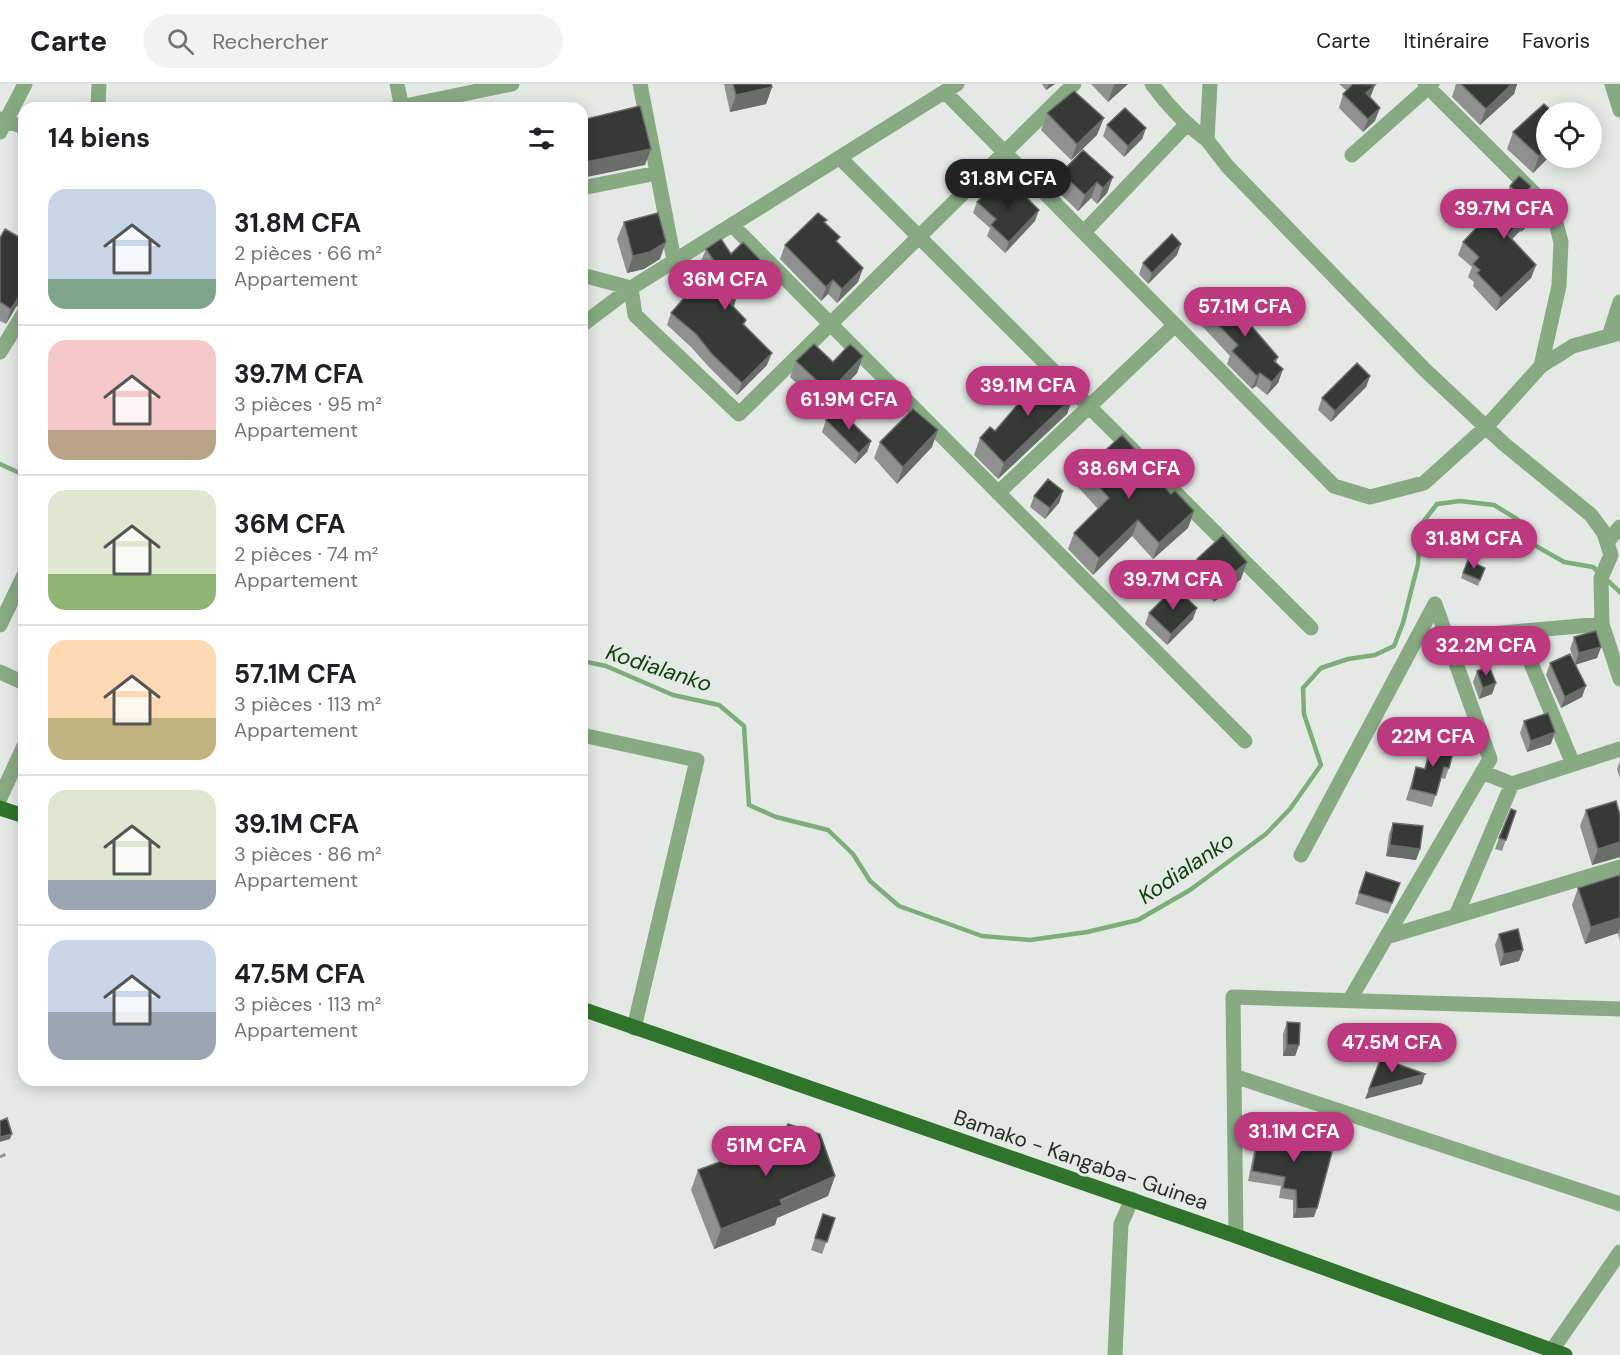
<!DOCTYPE html>
<html lang="fr">
<head>
<meta charset="utf-8">
<style>
	:root { --surface:#fff; --page:#f2f2f2; --text:#202124; --muted:#757577; --line:#e0e0e0; --accent:#bd397f }
	body { margin:0; font-family:"DM Sans",sans-serif; background:var(--page); color:var(--text); height:100vh; display:flex; flex-direction:column; font-size:22px; white-space:nowrap }
	* { box-sizing:border-box; margin:0 }
	p { font-size:20px; color:var(--muted) }
	.icon { flex:none; width:33px; height:33px; fill:none; stroke:currentColor; stroke-width:2; stroke-linecap:round; stroke-linejoin:round }
	.map { position:relative; flex:1; overflow:hidden }
	.panel { position:absolute; left:18px; top:18px; width:570px; height:984px; display:flex; flex-direction:column; background:var(--surface); border-radius:18px; box-shadow:0 3px 15px #0003 }
	.panel>* { flex:none }
	.fabs { position:absolute; left:1536px; top:18px; display:grid; gap:12px }
	.fabs a { display:grid; place-items:center; width:66px; height:66px; border-radius:50%; background:var(--surface); box-shadow:0 3px 15px #0003; font-size:30px }
	.price { position:absolute; translate:-50% -51px; padding:0 14px; border-radius:21px; background:var(--accent); color:#fff; font-size:20px; line-height:39px; filter:drop-shadow(0 2px 3px #0008) }
	.price::after { content:''; position:absolute; left:50%; top:36px; width:18px; height:14px; margin-left:-9px; background:inherit; clip-path:polygon(0 0,100% 0,50% 100%) }
	.price.active { background:#222; color:#fff }
	ul { padding:0; list-style:none }
	li { display:flex; align-items:center; gap:18px; height:150px; padding:0 30px }
	li+li { border-top:2px solid var(--line) }
	li span { display:grid; place-items:center; flex:none; width:168px; height:120px; border-radius:18px; color:#555 }
	li>.icon { margin-inline-start:auto }
	span .icon { width:72px; height:72px; fill:#fffc; stroke-width:1 }
	li b { font-size:26px }
	h2 { display:flex; justify-content:space-between; align-items:center; height:72px; padding:0 30px; font-size:26px }
	header { display:flex; align-items:center; gap:36px; box-sizing:border-box; height:84px; padding:0 30px; background:var(--surface); border-bottom:2px solid var(--line) }
	header strong { font-size:28px }
	nav { display:flex; gap:33px; margin-inline-start:auto; font-size:21px }
	.search { width:420px; height:54px; background:var(--page); display:flex; align-items:center; gap:15px; box-sizing:border-box; padding:0 21px; border-radius:33px; color:var(--muted); font-size:22px }
	.map>svg:first-child { display:block }
</style>
</head>
<body>
<header>
<strong>Carte</strong>
<div class="search"><svg class="icon" aria-label="search" viewBox="0 0 24 24"><circle cx="10" cy="10" r="6"/><path d="M15 15l6 6"/></svg>Rechercher</div>
<nav><a>Carte</a><a>Itinéraire</a><a>Favoris</a></nav>
</header>
<div class="map">
<svg width="1620" height="1271" viewBox="0 0 1620 1271">
	<rect width="100%" height="100%" fill="#e5e9e5"/>
	<g fill="none" stroke-linecap="round" stroke-linejoin="round">
		<path stroke="#7dad78" stroke-width="4.5" d="M0 380 24 391
			M582 577 606 582 673 611 719 621 744 642 749 721 776 733 828 746 853 770 870 797 899 822 982 852 1030 856 1087 848 1138 836 1190 806 1266 750 1290 725 1321 681 1304 630 1303 604 1321 584 1348 575 1375 571 1394 562 1403 539 1418 480 1420 442 1437 420 1460 417 1494 421 1517 435 1536 462 1564 478 1593 483 1620 508"/>
		<path stroke="#919491" stroke-width="3" stroke-dasharray="6 3" stroke-linecap="butt" d="M0 1073 6 1070"/>
		<path stroke="#87aa83" stroke-width="15" d="M397 0 402 24
			M640 0 674 176
			M1152 0C1168 22 1185 40 1207 56
			M1210 0 1207 56 1228 83 1425 286 1504 360 1591 431 1604 449 1611 471 1601 494 1602 540 1620 595
			M1425 0 1553 128 1561 158 1559 202 1541 282
			M1612 0 1620 26
			M945 8 1334 402 1370 413 1424 399 1486 343 1541 282 1573 262 1620 249
			M98 24 99 0
			M395 24 512 0
			M0 35 24 43
			M0 48 25 0
			M1352 71 1432 0
			M840 74 1311 544
			M582 104 657 89
			M732 141 1245 657
			M1084 148 1186 41
			M582 191 631 204
			M631 204 635 231 739 330 1074 0
			M582 241 631 204 957 0
			M1609 252 1620 218
			M0 268 24 229
			M998 409 1175 241
			M1607 458 1620 443
			M0 541 23 493
			M1518 548 1573 680
			M1447 554 1602 540
			M0 588 24 599
			M582 651 697 676 634 944
			M1482 688 1512 700 1620 665
			M0 714 24 662
			M1301 771 1435 520
			M1456 832 1512 700
			M1386 853 1620 783
			M1349 917 1490 675 1435 520
			M1234 992 1620 1120
			M1236 1152 1233 913 1620 925
			M1552 1266 1620 1168
			M1115 1271 1121 1140 1132 1115"/>
		<path stroke="#30742b" stroke-width="15" d="M0 724 24 732
			M582 925 1236 1152 1565 1271"/>
	</g>
	<path fill="#8e918e" d="M724 0H771L772 3 766 20 730 28Z
		M1042 0H1055L1046 6Z
		M1091 0H1128L1108 18Z
		M1339 0 1375 1 1370 13 1375 37 1363 48 1339 24 1343 10 1347 7Z
		M1456 0H1517L1514 10 1480 41 1452 13Z
		M1047 29 1097 51 1071 76 1041 46Z
		M1107 41 1146 44 1142 55 1124 73 1103 52Z
		M1513 48 1546 74H1548L1533 89 1507 65Z
		M1061 89 1113 93 1107 109 1097 120 1091 114 1078 127 1055 105Z
		M1510 102 1530 106 1538 132 1521 148 1520 147 1512 155 1536 181 1531 194 1496 227 1473 202 1474 198 1468 193 1472 183 1458 171 1463 158 1507 111Z
		M977 118 1035 137 1005 169 987 152 990 144 973 129Z
		M624 138 660 175 644 185 627 189 617 155Z
		M826 139 838 159 863 184 858 198 837 219 828 210 821 217 780 175 785 161Z
		M0 154 16 223 6 240 0 237Z
		M706 165 731 170 764 180 760 192 736 215 734 223 746 236 744 241 767 281 737 311 708 282 691 263 667 241 671 229 693 204 696 196 707 187 701 177Z
		M1177 171 1148 200 1139 190 1143 179Z
		M1206 229 1249 240 1278 273 1276 279 1283 285 1278 299 1267 311 1256 302 1252 305 1227 280 1230 272 1202 242Z
		M863 272 857 289 823 325 790 293 796 277 833 278Z
		M1370 292 1366 303 1331 338 1318 326 1322 314Z
		M1023 312 1073 313 1067 330 998 395 974 371 980 354 995 347 1021 317Z
		M826 336 871 357 867 368 855 380 822 348Z
		M880 358 932 363 897 400 874 374Z
		M1145 384 1171 410 1194 427 1188 444 1153 475 1132 452 1093 491 1068 465 1074 449 1098 425 1078 403 1084 386Z
		M1063 407 1059 419 1045 435 1030 423 1034 412Z
		M1197 475 1241 495 1214 518 1191 491Z
		M1485 484 1478 502 1461 494 1463 489Z
		M1149 529 1193 535 1167 561 1145 540Z
		M1574 553 1601 563 1597 574 1575 580 1582 613 1561 624 1546 591 1550 579H1575L1570 565Z
		M1477 587 1496 599 1492 610 1479 615 1473 598Z
		M1524 637 1551 660 1527 668 1520 649Z
		M1433 655 1449 684 1445 695 1441 694 1432 723 1406 716 1416 683 1424 685Z
		M1620 677V695L1617 685Z
		M1586 726 1620 731V773L1592 781 1580 742Z
		M1516 727 1502 767 1495 765 1499 754Z
		M1393 739 1420 765 1416 776 1386 772 1389 750Z
		M1366 788 1400 799 1388 830 1355 820Z
		M1620 791V857L1618 849 1585 860 1572 821 1578 804Z
		M1499 850 1523 866 1519 877 1500 882 1495 861Z
		M1287 938 1299 961 1295 972H1283V950Z
		M1274 1037 1301 1057 1314 1133 1293 1134V1116L1279 1114 1281 1102 1248 1097 1254 1067 1257 1058 1270 1060 1271 1046Z
		M768 1084 835 1092 828 1112 777 1134 775 1141 714 1165 691 1106 698 1086Z
		M823 1130 835 1134 822 1170 811 1166Z"/>
	<path fill="#6a6e6a" d="M1049 0H1055L1046 6Z
		M1115 0H1128L1108 18 1114 1Z
		M1512 0H1517L1514 10 1480 41 1486 25Z
		M1375 1 1370 14 1366 9Z
		M772 3 766 20 730 28 736 11Z
		M1380 24 1375 37 1363 48 1368 35Z
		M1104 34 1097 51 1071 76 1077 60Z
		M1146 44 1142 55 1124 73 1128 62Z
		M1546 64V74H1548L1533 89 1539 72Z
		M651 65 645 81 582 94V80L586 78Z
		M1113 93 1107 109 1097 120 1103 104Z
		M1097 98 1091 114 1078 127 1085 111Z
		M1542 119 1538 132 1521 148 1526 135Z
		M1039 126 1035 137 1005 169 1009 158Z
		M1524 134 1520 147 1503 164 1508 151Z
		M666 158 660 175 644 185 627 189 633 172Z
		M1181 160 1177 171 1148 200 1152 189Z
		M764 180 760 192 736 215 733 223 729 218 736 208Z
		M1536 181 1531 194 1496 227 1501 214Z
		M863 184 858 198 837 219 842 205Z
		M833 196 828 210 821 217 826 203Z
		M24 207V219L16 223 6 240 11 225 22 208Z
		M772 269 767 281 737 311 742 299Z
		M863 272 857 289 823 325 829 308Z
		M1283 285 1278 299 1267 311 1272 298Z
		M1260 289 1256 302 1252 305 1257 292Z
		M1370 292 1366 303 1331 338 1335 327Z
		M1073 313 1067 330 998 395 1004 379Z
		M938 346 932 363 897 400 903 383Z
		M871 357 867 368 855 380 859 369Z
		M1063 407 1059 419 1045 435 1050 424Z
		M1194 427 1188 444 1153 475 1159 459Z
		M1138 436 1132 452 1093 491 1099 474Z
		M1247 478 1241 495 1214 518 1220 501Z
		M1197 524 1193 535 1167 561 1171 550Z
		M1601 563 1597 574 1575 581 1579 569Z
		M1496 599 1492 610 1479 615 1483 604Z
		M1586 602 1582 613 1561 624 1565 613Z
		M1555 648 1551 660 1527 668 1531 657Z
		M1620 758V773L1592 781 1598 765Z
		M1390 761 1420 765 1416 776 1386 772Z
		M1620 834V843L1618 849 1585 860 1591 843Z
		M1523 866 1519 877 1500 882 1504 870Z
		M1287 961H1299L1295 972H1283Z
		M1425 990 1422 1000 1365 1015 1369 1005Z
		M12 1050 10 1055 0 1058V1053Z
		M835 1092 828 1112 777 1134 775 1141 714 1165 721 1145Z
		M1317 1124 1314 1133 1293 1134 1297 1125Z"/>
	<path fill="#363936" stroke="#6a6e6a" stroke-width="1.5" d="M733 0H771L772 3 736 11Z
		M1353 0 1375 1 1366 9 1380 24 1368 35 1343 10Z
		M1461 0H1512L1486 25Z
		M1074 7 1104 34 1077 60 1047 29Z
		M1544 20 1553 28H1546V64L1539 72 1513 48Z
		M640 22 651 65 586 78 582 80V36Z
		M1125 24 1146 44 1128 62 1107 41Z
		M1083 66 1113 93 1103 104 1097 98 1085 111 1061 89Z
		M1519 92 1531 102 1529 105 1542 119 1526 135 1524 134 1508 151 1536 181 1501 214 1477 189 1480 186 1473 180 1479 173 1463 158 1513 105 1510 102Z
		M999 95 1018 112 1022 109 1039 126 1009 158 991 141 996 135 977 118Z
		M658 129 666 158 650 168 633 172 624 138Z
		M818 129 827 136 824 138 840 153 836 157 863 184 842 205 833 196 826 203 785 161Z
		M5 145 24 156V207L22 208 11 225 0 218V154Z
		M1172 150 1181 160 1152 189 1143 179Z
		M721 155 731 170 743 158 764 180 736 208 738 211 729 218 746 236 743 240 772 269 742 299 712 270 696 250 671 229 698 198 696 196 716 180 706 165Z
		M1226 209 1251 235 1248 238 1278 273 1274 277 1283 285 1272 298 1260 289 1257 292 1232 267 1238 261 1206 229Z
		M814 260 833 278 850 260 863 272 829 308 796 277Z
		M1357 279 1370 292 1335 327 1322 314Z
		M1050 287 1073 313 1004 379 980 354 990 343 995 347 1024 313 1023 312Z
		M838 325 871 357 859 369 826 336Z
		M913 325 938 346 903 383 880 358Z
		M1122 351 1147 378 1143 382 1171 410 1175 407 1194 427 1159 459 1138 436 1099 474 1074 449 1109 414 1084 386Z
		M1048 395 1063 407 1050 424 1034 412Z
		M1223 451 1247 478 1220 501 1197 475Z
		M1468 476 1485 484 1480 496 1463 489Z
		M1175 503 1197 524 1171 550 1149 529Z
		M1596 547 1601 563 1579 569 1574 553Z
		M1570 570 1586 602 1565 613 1550 579Z
		M1489 582 1496 599 1483 604 1477 587Z
		M1548 629 1555 648 1531 657 1524 637Z
		M1433 655 1455 661 1449 684 1444 683 1436 711 1411 705 1416 683 1425 685Z
		M1616 717 1620 731V758L1598 765 1586 726Z
		M1511 725 1516 727 1506 756 1499 754Z
		M1393 739 1423 742 1420 765 1390 761Z
		M1366 788 1400 799 1392 819 1359 809Z
		M1620 791V834L1591 843 1578 804Z
		M1518 845 1523 866 1504 870 1499 850Z
		M1287 938 1300 939 1299 961H1287Z
		M1381 974 1425 990 1369 1005Z
		M7 1034 12 1050 0 1053V1037Z
		M1274 1037 1303 1039 1301 1057 1332 1068 1317 1124 1297 1125 1296 1106 1283 1104 1285 1093 1252 1087 1257 1058 1272 1060Z
		M788 1040 820 1050 835 1092 780 1116 782 1121 721 1145 698 1086 760 1063 768 1084Z
		M823 1130 835 1134 827 1158 815 1154Z"/>
	<g text-anchor="middle" dominant-baseline="central" stroke-width="6" stroke-linejoin="round" paint-order="stroke">
		<g font-size="21" fill="#2b2d2b" stroke="#e5e9e5">
			<text transform="translate(1081 1076) rotate(19)">Bamako - Kangaba- Guinea</text>
		</g>
		<g font-size="22" font-style="italic" fill="#0f400c" stroke="#e5e9e5">
			<text transform="translate(659 584) rotate(18)">Kodialanko</text>
			<text transform="translate(1186 784) rotate(-34)">Kodialanko</text>
		</g>
	</g>
</svg>
<div class="fabs">
<a><svg class="icon" aria-label="locate" viewBox="0 0 24 24"><circle cx="12" cy="12" r="6"/><path d="M12 2v4M12 18v4M2 12h4M18 12h4"/></svg></a>
</div>
<b class="price active" style="left:1008px;top:126px">31.8M CFA</b>
<b class="price" style="left:1504px;top:156px">39.7M CFA</b>
<b class="price" style="left:725px;top:227px">36M CFA</b>
<b class="price" style="left:1245px;top:254px">57.1M CFA</b>
<b class="price" style="left:1028px;top:333px">39.1M CFA</b>
<b class="price" style="left:849px;top:347px">61.9M CFA</b>
<b class="price" style="left:1129px;top:416px">38.6M CFA</b>
<b class="price" style="left:1474px;top:486px">31.8M CFA</b>
<b class="price" style="left:1173px;top:527px">39.7M CFA</b>
<b class="price" style="left:1486px;top:593px">32.2M CFA</b>
<b class="price" style="left:1433px;top:684px">22M CFA</b>
<b class="price" style="left:1392px;top:990px">47.5M CFA</b>
<b class="price" style="left:1294px;top:1079px">31.1M CFA</b>
<b class="price" style="left:766px;top:1093px">51M CFA</b>
<section class="panel">
<h2>14 biens<svg class="icon" aria-label="filters" viewBox="0 0 24 24"><path d="M4 7h16M4 17h16"/><circle cx="9" cy="7" r="2"/><circle cx="15" cy="17" r="2"/></svg></h2>
<ul>
<li><span style="background:linear-gradient(#c9d6e8 75%,#7fa58c 0)"><svg class="icon" aria-label="home" viewBox="0 0 24 24"><path d="M3 11l9-7 9 7M6 9v11h12V9"/></svg></span><div><b>31.8M CFA</b><p>2 pièces · 66 m²</p><p>Appartement</p></div></li>
<li><span style="background:linear-gradient(#f6c9c9 75%,#b9a48a 0)"><svg class="icon" aria-label="home" viewBox="0 0 24 24"><path d="M3 11l9-7 9 7M6 9v11h12V9"/></svg></span><div><b>39.7M CFA</b><p>3 pièces · 95 m²</p><p>Appartement</p></div></li>
<li><span style="background:linear-gradient(#dfe7d0 70%,#8fb573 0)"><svg class="icon" aria-label="home" viewBox="0 0 24 24"><path d="M3 11l9-7 9 7M6 9v11h12V9"/></svg></span><div><b>36M CFA</b><p>2 pièces · 74 m²</p><p>Appartement</p></div></li>
<li><span style="background:linear-gradient(#ffd9b3 65%,#c2b280 0)"><svg class="icon" aria-label="home" viewBox="0 0 24 24"><path d="M3 11l9-7 9 7M6 9v11h12V9"/></svg></span><div><b>57.1M CFA</b><p>3 pièces · 113 m²</p><p>Appartement</p></div></li>
<li><span style="background:linear-gradient(#dfe7d0 75%,#9aa5b1 0)"><svg class="icon" aria-label="home" viewBox="0 0 24 24"><path d="M3 11l9-7 9 7M6 9v11h12V9"/></svg></span><div><b>39.1M CFA</b><p>3 pièces · 86 m²</p><p>Appartement</p></div></li>
<li><span style="background:linear-gradient(#c9d6e8 60%,#9aa5b1 0)"><svg class="icon" aria-label="home" viewBox="0 0 24 24"><path d="M3 11l9-7 9 7M6 9v11h12V9"/></svg></span><div><b>47.5M CFA</b><p>3 pièces · 113 m²</p><p>Appartement</p></div></li>
</ul>
</section>
</div>
</body>
</html>
